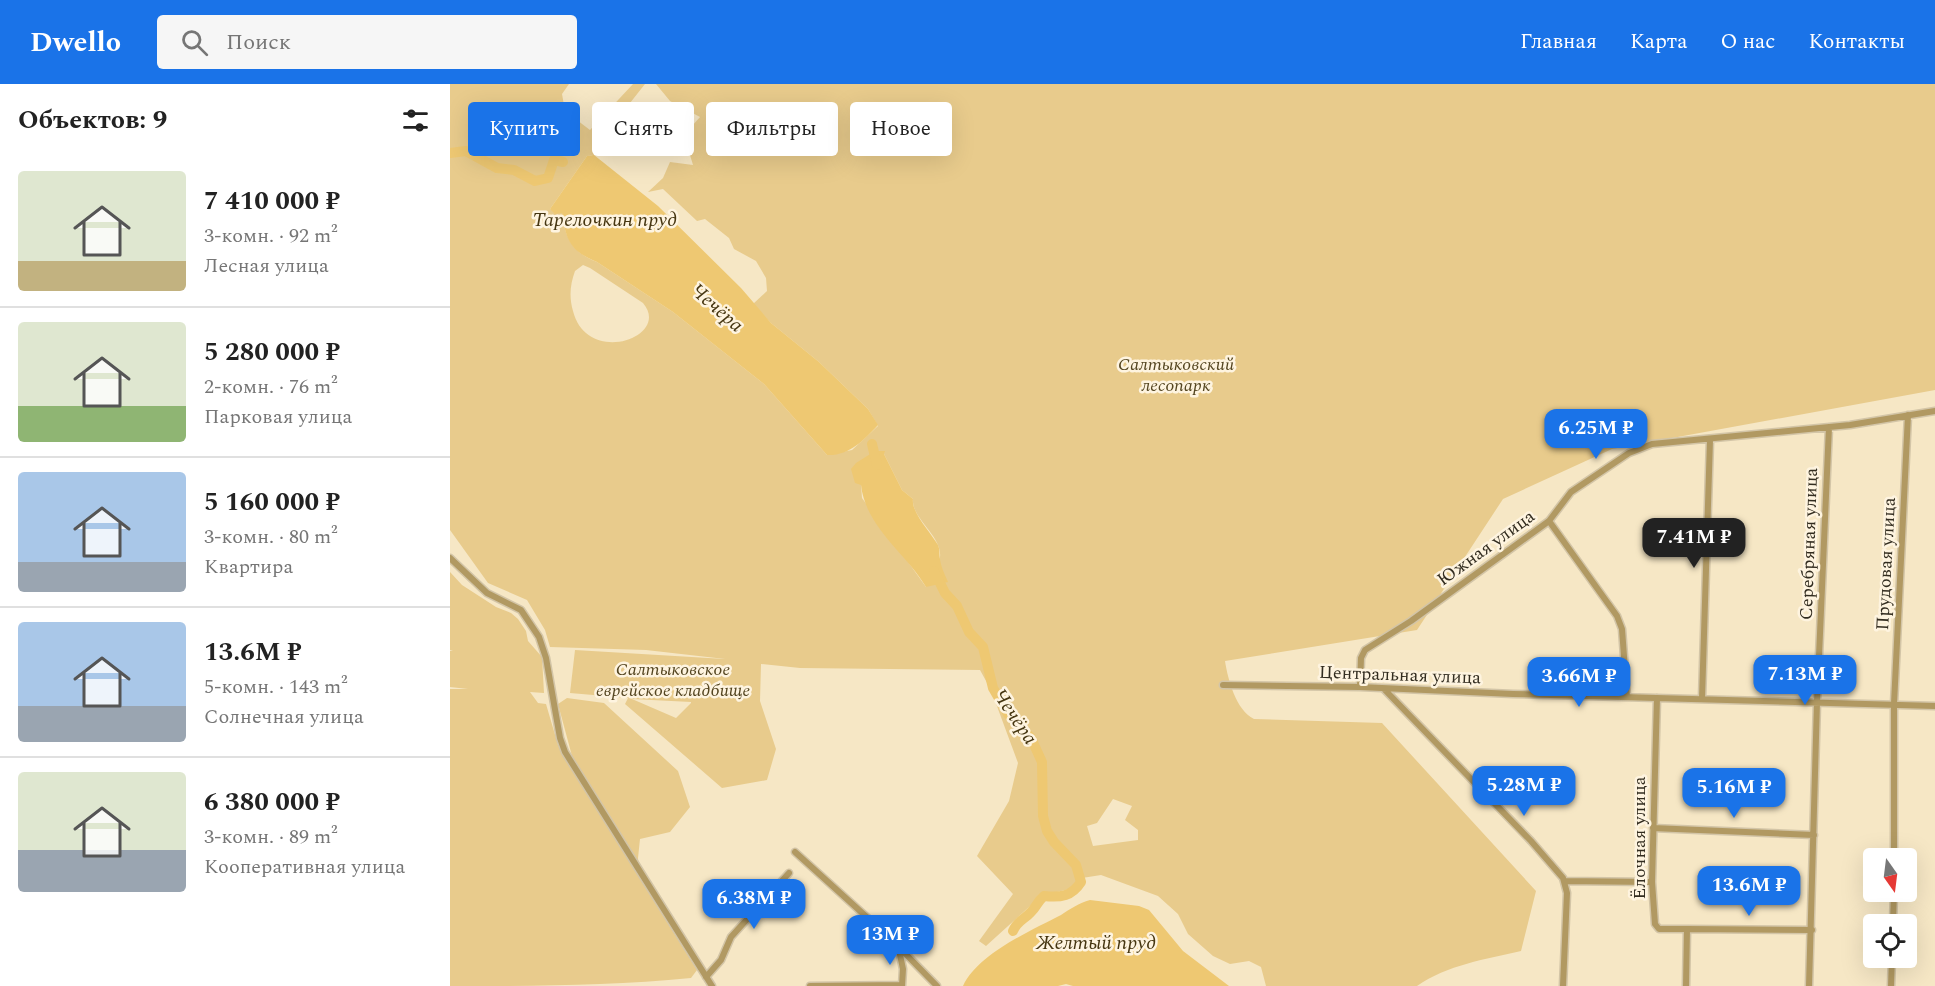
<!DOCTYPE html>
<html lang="ru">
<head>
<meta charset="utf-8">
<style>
	:root { --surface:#fff; --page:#f6f6f6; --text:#222; --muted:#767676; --line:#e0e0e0; --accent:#1a73e8 }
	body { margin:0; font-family:Spectral,serif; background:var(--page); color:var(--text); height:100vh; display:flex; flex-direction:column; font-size:22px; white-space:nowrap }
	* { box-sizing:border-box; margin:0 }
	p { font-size:20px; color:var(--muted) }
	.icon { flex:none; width:33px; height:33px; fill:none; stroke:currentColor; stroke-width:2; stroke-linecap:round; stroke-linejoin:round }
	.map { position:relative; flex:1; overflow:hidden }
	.side { display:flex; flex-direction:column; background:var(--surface); width:450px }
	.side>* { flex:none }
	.banner { position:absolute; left:18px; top:18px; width:570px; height:54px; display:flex; gap:12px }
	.needle { width:39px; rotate:166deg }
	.fabs { position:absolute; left:1413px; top:764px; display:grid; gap:12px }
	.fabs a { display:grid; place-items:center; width:54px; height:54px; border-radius:6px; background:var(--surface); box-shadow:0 6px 24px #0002; font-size:30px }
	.price { position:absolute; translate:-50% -51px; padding:0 14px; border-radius:12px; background:var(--accent); color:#fff; font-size:20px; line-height:39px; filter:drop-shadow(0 2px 3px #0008) }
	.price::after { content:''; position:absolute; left:50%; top:36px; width:18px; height:14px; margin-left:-9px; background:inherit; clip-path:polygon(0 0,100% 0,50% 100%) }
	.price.on { background:#222; color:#fff }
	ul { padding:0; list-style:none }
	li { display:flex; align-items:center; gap:18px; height:150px; padding:0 18px }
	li+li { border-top:2px solid var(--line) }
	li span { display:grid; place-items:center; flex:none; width:168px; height:120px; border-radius:6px; color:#555 }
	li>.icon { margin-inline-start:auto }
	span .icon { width:72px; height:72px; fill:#fffc; stroke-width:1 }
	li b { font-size:26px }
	h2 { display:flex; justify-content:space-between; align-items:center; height:72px; padding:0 18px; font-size:26px }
	.chip { padding:0 21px; border-radius:6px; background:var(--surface); box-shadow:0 6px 24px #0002; font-size:21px; line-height:54px }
	.chip.on { background:var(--accent); color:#fff }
	header { display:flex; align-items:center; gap:36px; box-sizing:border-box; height:84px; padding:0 30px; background:var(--accent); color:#fff }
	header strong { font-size:28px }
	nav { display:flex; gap:33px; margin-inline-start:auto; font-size:21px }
	.search { width:420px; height:54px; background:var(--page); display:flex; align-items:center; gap:15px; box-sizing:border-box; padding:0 21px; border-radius:6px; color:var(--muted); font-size:22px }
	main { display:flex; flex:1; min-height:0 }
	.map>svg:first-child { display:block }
</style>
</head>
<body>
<header>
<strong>Dwello</strong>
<div class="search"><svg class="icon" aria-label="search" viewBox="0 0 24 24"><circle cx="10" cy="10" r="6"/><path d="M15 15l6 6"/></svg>Поиск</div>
<nav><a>Главная</a><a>Карта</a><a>О нас</a><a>Контакты</a></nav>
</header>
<main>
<section class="side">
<h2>Объектов: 9<svg class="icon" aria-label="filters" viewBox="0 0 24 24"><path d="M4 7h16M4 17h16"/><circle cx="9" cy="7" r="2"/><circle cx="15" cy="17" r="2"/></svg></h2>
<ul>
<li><span style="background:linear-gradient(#dfe7d0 75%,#c2b280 0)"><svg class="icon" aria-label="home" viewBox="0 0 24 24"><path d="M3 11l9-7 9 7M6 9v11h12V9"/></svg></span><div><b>7 410 000 ₽</b><p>3-комн. · 92 m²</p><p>Лесная улица</p></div></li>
<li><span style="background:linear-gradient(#dfe7d0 70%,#8fb573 0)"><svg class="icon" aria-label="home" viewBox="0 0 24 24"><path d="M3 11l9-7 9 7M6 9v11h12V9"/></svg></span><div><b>5 280 000 ₽</b><p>2-комн. · 76 m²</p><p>Парковая улица</p></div></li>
<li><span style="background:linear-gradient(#a9c7e8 75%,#9aa5b1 0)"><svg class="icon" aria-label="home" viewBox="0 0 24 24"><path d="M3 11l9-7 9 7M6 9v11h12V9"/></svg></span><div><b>5 160 000 ₽</b><p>3-комн. · 80 m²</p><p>Квартира</p></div></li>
<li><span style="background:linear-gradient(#a9c7e8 70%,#9aa5b1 0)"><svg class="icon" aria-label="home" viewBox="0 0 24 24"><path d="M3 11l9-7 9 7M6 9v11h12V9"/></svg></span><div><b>13.6M ₽</b><p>5-комн. · 143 m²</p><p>Солнечная улица</p></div></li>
<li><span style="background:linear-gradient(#dfe7d0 65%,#9aa5b1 0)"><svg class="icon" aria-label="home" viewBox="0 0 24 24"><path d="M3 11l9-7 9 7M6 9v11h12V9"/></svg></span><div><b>6 380 000 ₽</b><p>3-комн. · 89 m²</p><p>Кооперативная улица</p></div></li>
</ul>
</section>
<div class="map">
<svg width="1485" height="902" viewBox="0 0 1485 902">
	<rect width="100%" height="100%" fill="#f6e7c5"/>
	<path fill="#e8cb8c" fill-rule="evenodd" d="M0 0H119L112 10 115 27 140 46 183 0H195L150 57 144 71 137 72 100 125 112 129C115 154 122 168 147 178L223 228 314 300 377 371 402 366 428 342 418 325 369 278 321 239 303 220 317 207 316 194 306 177 284 165 279 154 255 135 247 137 213 105 198 108 213 94 220 78 243 81 234 51 250 33 220 17 206 0H1485V306L1162 365 1053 415 967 546 775 577C778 596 786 626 804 635L932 639 1086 807 1071 867C1036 875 997 881 967 902H816L811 883 799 877 780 880 763 872 738 850 728 830 708 812 651 791 632 794 619 805 591 812 536 862 529 857 563 810 527 772 559 717 568 679 541 606 530 586 350 584 311 580 310 617 326 665 317 696 272 704 175 620 178 614 120 609 125 566 275 575 196 566 100 563 95 546 77 516 38 499 0 446ZM133 181 140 184 193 219C222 253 137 283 123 227 119 213 120 201 125 187ZM434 370 452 406 463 415C461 436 497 454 489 478 487 486 480 495 476 503L412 414 411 401ZM182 615 241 618V619L226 634ZM663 715 682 722 675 736 688 746V756L643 762 637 742 647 739Z
		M0 488 12 501 46 523 61 529 68 535 76 547 78 557 92 573 94 609 80 608 88 619 96 620 108 661 115 674 122 672 108 620 117 614 154 619 228 687 240 723 220 748 190 755 188 774 190 795 247 886 241 894C162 902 80 902 0 902V605H18L0 603V567L3 566H0Z"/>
	<path fill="#eec872" d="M144 71 208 122 291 204 321 239 369 278 418 325 428 341C413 357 399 372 377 371L314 300 223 228 147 178C120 167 116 156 112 129L105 130 100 125 137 72Z
		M425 367H435L434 370 452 406 463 415C461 428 481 449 488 461 490 466 489 470 490 475 491 483 495 491 498 498L476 503C456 469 416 444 411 401L405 399 401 385 406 379Z
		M640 816 689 822 699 826 733 867 779 902H623L616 900 608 902H513C528 870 580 847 611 831 620 825 629 819 640 816Z"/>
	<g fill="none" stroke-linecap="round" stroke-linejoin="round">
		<path stroke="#eec872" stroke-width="10" d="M0 69 16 67 47 84 64 86 85 97 98 94 104 76 113 78
			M422 360 427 381
			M484 487 495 509 507 522 519 548 533 563 543 604 558 630 581 654 592 678 593 732 597 747 604 758 626 781 631 798C622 812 611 814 594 812 587 818 587 822 581 828 575 835 567 837 563 847"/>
		<g stroke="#d3c5a7" stroke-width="9">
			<path id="street" d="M1099 437 1167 532 1172 545 1177 613
				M0 474 37 509 71 526 89 553 96 574 110 654 115 668 262 902
				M773 601 910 603 1063 610 1485 622
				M910 603 911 574 915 566 961 537 1099 437 1121 408 1179 369 1202 360 1400 341 1485 327
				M934 605 1081 757 1113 794 1117 809 1113 902
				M1207 614 1202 798 1205 840 1209 845H1237L1236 902
				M1252 615 1260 356
				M1203 744 1364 751
				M345 768 441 855 487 902
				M1444 774V620L1458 331
				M1114 797 1202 798
				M1443 840 1444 807
				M1237 845 1362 846
				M449 866 453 885 452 902
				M256 893 271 876 281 853 339 789
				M360 902 452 901
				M1359 902 1367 618 1379 343
				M1441 902 1442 873"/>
		</g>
		<use href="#street" stroke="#b19962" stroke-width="6"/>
	</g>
	<g text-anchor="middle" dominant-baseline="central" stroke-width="5" stroke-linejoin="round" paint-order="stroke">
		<g font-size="18" font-style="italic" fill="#544520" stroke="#fef4e0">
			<text x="726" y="280">Салтыковский<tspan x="726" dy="21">лесопарк</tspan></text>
			<text x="223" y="585">Салтыковское<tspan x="223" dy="21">еврейское кладбище</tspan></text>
		</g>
		<g font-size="18" fill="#322c1f" stroke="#fef4e0">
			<text transform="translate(1359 460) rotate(-88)">Серебряная улица</text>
			<text transform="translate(1036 464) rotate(-36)">Южная улица</text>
			<text transform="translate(1436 480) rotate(-87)">Прудовая улица</text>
			<text transform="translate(950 591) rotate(2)">Центральная улица</text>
			<text transform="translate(1189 754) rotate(-90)">Ёлочная улица</text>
		</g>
		<g font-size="20" font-style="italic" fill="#463611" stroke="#fef4e0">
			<text x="155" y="136">Тарелочкин пруд</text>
			<text transform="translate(267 224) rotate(41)">Чечёра</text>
			<text transform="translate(565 633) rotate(56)">Чечёра</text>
			<text x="646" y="859">Желтый пруд</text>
		</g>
	</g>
</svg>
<div class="fabs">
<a><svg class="needle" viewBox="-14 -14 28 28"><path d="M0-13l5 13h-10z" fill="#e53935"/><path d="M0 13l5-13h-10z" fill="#767676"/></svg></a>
<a><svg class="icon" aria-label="locate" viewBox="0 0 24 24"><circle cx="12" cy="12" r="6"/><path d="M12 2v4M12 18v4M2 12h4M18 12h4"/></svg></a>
</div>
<b class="price" style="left:1146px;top:376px">6.25M ₽</b>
<b class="price on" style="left:1244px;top:485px">7.41M ₽</b>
<b class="price" style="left:1355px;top:622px">7.13M ₽</b>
<b class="price" style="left:1129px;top:624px">3.66M ₽</b>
<b class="price" style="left:1074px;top:733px">5.28M ₽</b>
<b class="price" style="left:1284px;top:735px">5.16M ₽</b>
<b class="price" style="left:1299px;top:833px">13.6M ₽</b>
<b class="price" style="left:304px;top:846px">6.38M ₽</b>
<b class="price" style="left:440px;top:882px">13M ₽</b>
<div class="banner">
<a class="chip on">Купить</a>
<a class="chip">Снять</a>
<a class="chip">Фильтры</a>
<a class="chip">Новое</a>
</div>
</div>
</main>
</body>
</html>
